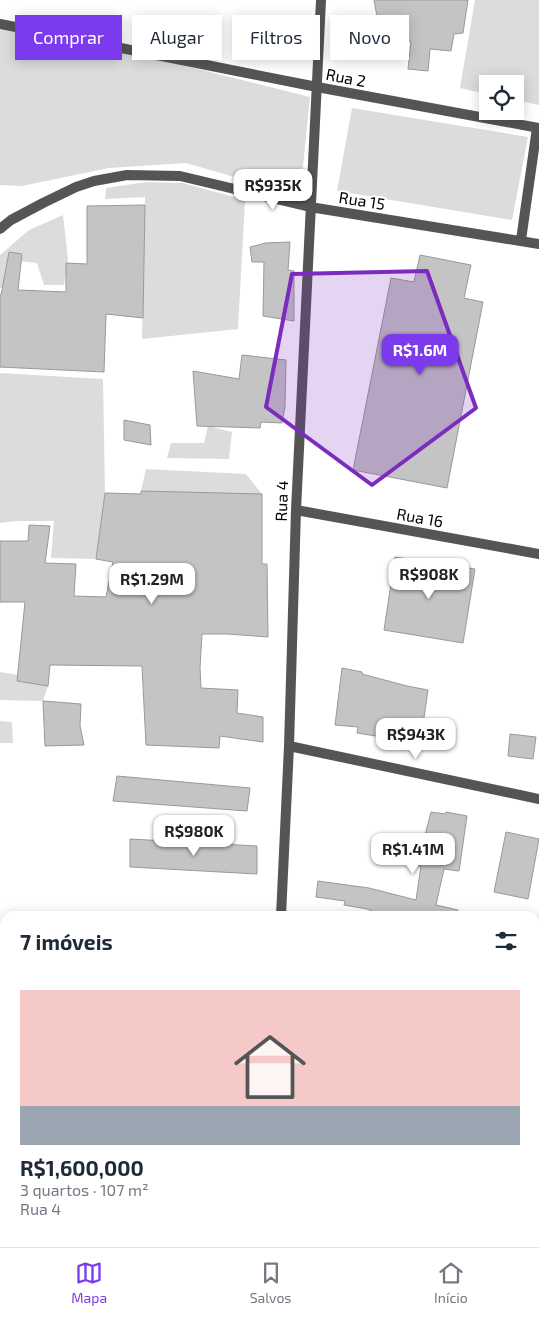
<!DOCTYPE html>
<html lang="pt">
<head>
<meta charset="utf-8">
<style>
	:root { --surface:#fff; --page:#f6f6f7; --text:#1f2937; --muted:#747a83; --line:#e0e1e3; --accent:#7c3aed }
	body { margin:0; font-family:"Exo 2",sans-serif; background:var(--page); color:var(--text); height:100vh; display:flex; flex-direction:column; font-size:19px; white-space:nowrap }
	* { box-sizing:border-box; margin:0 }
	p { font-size:16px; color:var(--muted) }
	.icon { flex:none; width:28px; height:28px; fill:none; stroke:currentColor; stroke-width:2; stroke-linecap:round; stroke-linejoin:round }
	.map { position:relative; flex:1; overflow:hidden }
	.panel { position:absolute; left:0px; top:911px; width:540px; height:336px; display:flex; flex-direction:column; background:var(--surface); border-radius:15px 15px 0 0; box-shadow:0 2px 12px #0003 }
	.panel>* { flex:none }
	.banner { position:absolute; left:15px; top:15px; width:510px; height:45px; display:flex; gap:10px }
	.fabs { position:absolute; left:479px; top:75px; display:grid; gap:10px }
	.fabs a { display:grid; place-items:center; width:45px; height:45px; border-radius:0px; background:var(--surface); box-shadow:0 2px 12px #0003; font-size:25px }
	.price { position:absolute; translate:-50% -42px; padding:0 11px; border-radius:10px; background:#fff; color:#222; font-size:16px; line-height:32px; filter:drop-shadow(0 1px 2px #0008) }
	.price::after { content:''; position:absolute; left:50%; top:30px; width:15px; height:11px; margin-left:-8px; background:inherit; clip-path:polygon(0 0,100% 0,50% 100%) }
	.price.current { background:var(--accent); color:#fff }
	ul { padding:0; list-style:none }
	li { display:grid; align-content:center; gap:10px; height:265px; padding:0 20px }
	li+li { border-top:1px solid var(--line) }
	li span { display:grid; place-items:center; height:155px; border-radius:0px; color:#555 }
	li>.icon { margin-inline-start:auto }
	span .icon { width:90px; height:90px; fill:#fffc; stroke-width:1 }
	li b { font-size:21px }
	h2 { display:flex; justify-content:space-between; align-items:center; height:60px; padding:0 20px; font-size:21px }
	.pill { padding:0 18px; border-radius:0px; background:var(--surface); box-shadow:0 2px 12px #0003; font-size:18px; line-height:45px }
	.pill.current { background:var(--accent); color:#fff }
	.dock { display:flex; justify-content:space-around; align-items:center; height:70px; border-top:1px solid var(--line); background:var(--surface); font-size:14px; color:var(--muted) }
	.dock a { display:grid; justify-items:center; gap:2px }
	.dock .current { color:var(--accent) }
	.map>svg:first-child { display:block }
</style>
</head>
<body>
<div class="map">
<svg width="539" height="1247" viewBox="0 0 539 1247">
	<rect width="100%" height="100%" fill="#fff"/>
	<path fill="#dcdcdc" d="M475 0H539V105L515 100V84H488L487 94 460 88Z
		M0 28 61 35 310 97 300 196 186 163 109 168 22 186 0 185Z
		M352 108 528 137 512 220 337 191Z
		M146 182 183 183 245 200 238 329 142 339 145 197 105 199 106 188Z
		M63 215 68 259 64 285H44L37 263 19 261 3 288H0V255L29 230Z
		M0 373 103 379 105 493 96 559 51 558 54 521H16L0 523Z
		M208 426 232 432 229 459 167 458 171 443H204Z
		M146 469 246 474 262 494 141 491Z
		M0 672 18 675 17 681 48 686 43 701 0 700Z
		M0 721 12 722 13 743H0Z"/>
	<path fill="#c4c4c4" stroke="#999" d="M374 0H468L463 33 454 34 451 51 430 49 428 71 408 69 411 41 372 46 363 25 378 22Z
		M145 205 143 318 106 314 104 372 0 367V295H1L9 252 22 254 18 290 66 292V263L87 264V206Z
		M290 242 288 270 294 271V321L263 316 264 262H252L250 247 266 243Z
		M420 255 471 265 464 298 483 302 447 488 353 470 391 278 414 282Z
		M242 355 286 360 285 407 282 423 261 422 260 428 197 426 193 371 239 379Z
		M124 420 150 425 151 445 124 440Z
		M141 491 262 494V564H267L268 637 228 634H202L200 668 201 688 238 690 237 713 263 717V742L220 736 219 748 146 745 142 666 50 665 48 686 17 681 25 602H0V541H28L29 525 50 526 45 563 76 564 74 596 106 597 113 562 96 559 105 493 141 494Z
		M395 557 475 569 463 643 384 630Z
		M342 668 362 672V674L407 686 428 690 420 745 400 743V740L357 733 358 727 335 725Z
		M43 701 81 704 80 726 84 745 45 746Z
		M510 734 536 737 533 759 508 756Z
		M117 776 250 788 247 811 113 801Z
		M431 812 445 814 446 812 467 816 459 871 444 869 436 905 458 910 457 916H385L367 909 344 905 345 901 316 897 318 881 369 888 416 900 421 866H417Z
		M506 832 539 839 528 899 494 892Z
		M130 839 257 846V874L130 867Z"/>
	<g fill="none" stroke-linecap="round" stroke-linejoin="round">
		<path stroke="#555" stroke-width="10" d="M0 24 317 87 539 128
			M0 229 11 220 43 203 76 187 94 181 127 175 180 176 310 207 539 244
			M521 240 537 128
			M296 510 539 554
			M289 746 539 799
			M281 916 289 746 296 510 321 0
			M535 1047 539 1048"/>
	</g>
	<path fill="#7b2cbf" fill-opacity="0.2" stroke="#7b2cbf" stroke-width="4" stroke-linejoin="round" d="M427 271 476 408 372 485 266 407 292 274Z"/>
	<g text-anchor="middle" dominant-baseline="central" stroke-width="4" stroke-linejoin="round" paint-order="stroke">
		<g font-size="16" fill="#000" stroke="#fff">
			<text transform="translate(346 77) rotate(11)">Rua 2</text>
			<text transform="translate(362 200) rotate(9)">Rua 15</text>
			<text transform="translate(281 501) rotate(-88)">Rua 4</text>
			<text transform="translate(420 517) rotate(10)">Rua 16</text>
		</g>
	</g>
</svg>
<div class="fabs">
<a><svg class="icon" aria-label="locate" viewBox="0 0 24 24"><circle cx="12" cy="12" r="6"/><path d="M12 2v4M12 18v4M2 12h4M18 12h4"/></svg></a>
</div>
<b class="price" style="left:273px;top:211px">R$935K</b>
<b class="price current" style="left:420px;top:376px">R$1.6M</b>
<b class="price" style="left:429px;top:600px">R$908K</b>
<b class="price" style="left:152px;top:605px">R$1.29M</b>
<b class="price" style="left:416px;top:760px">R$943K</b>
<b class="price" style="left:194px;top:857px">R$980K</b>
<b class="price" style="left:413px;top:875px">R$1.41M</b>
<div class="banner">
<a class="pill current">Comprar</a>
<a class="pill">Alugar</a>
<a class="pill">Filtros</a>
<a class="pill">Novo</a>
</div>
<section class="panel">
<h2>7 imóveis<svg class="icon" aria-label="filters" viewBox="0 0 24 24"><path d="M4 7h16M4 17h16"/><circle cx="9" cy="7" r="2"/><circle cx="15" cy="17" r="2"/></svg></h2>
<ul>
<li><span style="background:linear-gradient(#f6c9c9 75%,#9aa5b1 0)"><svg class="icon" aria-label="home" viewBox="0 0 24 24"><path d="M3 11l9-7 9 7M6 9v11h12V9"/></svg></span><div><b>R$1,600,000</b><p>3 quartos · 107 m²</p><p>Rua 4</p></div></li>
</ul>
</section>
</div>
<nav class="dock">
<a class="current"><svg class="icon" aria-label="map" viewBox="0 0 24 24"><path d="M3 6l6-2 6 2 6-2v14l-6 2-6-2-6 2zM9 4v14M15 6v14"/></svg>Mapa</a>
<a><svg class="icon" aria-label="saved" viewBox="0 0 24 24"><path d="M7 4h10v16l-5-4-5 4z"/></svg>Salvos</a>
<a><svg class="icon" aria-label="home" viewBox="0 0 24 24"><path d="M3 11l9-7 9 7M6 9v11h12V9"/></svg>Início</a>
</nav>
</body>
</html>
